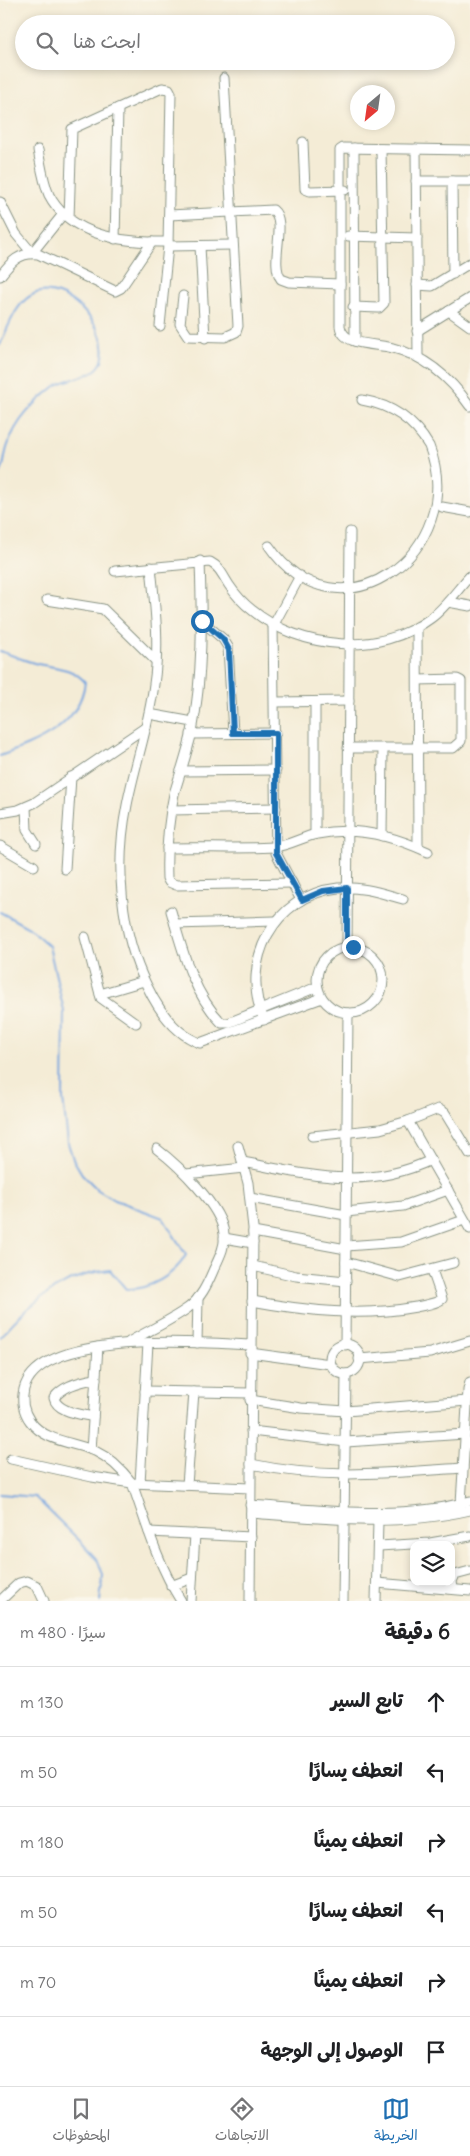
<!DOCTYPE html>
<html lang="ar">
<meta charset="utf-8">
<style>
:root{--surface:#fff;--page:#f2f2f2;--text:#202124;--muted:#757577;--line:#e0e0e0;--accent:#1f6fb2}
body{margin:0;font-family:Delius,"Playpen Sans Arabic",sans-serif;background:var(--page);color:var(--text);direction:rtl}
.controls{position:absolute;right:15px;bottom:15px;display:grid;overflow:hidden;border-radius:10px;box-shadow:0 2px 8px #0003}
.controls button{width:45px;height:45px;display:grid;place-items:center;padding:0;border:0;border-bottom:1px solid var(--line);background:var(--surface);color:var(--text);font:25px sans-serif}
.compass{position:absolute;left:350px;top:85px;width:45px;height:45px;border-radius:50%;background:var(--surface);box-shadow:0 2px 8px #0003;rotate:209deg}
.stop{position:absolute;width:15px;height:15px;margin:-11px;border:4px solid #1f6fb2;border-radius:50%;background:#fff}
.stop.end{background:#1f6fb2;border-color:#fff;box-shadow:0 1px 5px #0008}
.list{margin:0;padding:0;list-style:none}
h2{display:flex;justify-content:space-between;align-items:center;height:65px;margin:0;padding:0 20px;font-size:21px}
h2 small{font-size:16px;font-weight:400;color:var(--muted)}
.list li{display:grid;grid-template-columns:32px 1fr auto;gap:15px;align-items:center;box-sizing:border-box;height:70px;padding:0 20px;border-top:1px solid var(--line)}
.list b{display:block;font-size:19px;white-space:nowrap}
.list em{font-size:16px;font-style:normal;color:var(--muted)}
.icon{flex:none;width:28px;height:28px;fill:none;stroke:currentColor;stroke-width:2;stroke-linecap:round;stroke-linejoin:round}
.map{position:relative;flex:none;width:470px;height:1601px;overflow:hidden;direction:ltr}
.search{position:absolute;background:var(--surface);box-shadow:0 2px 8px #0003;left:15px;right:15px;top:15px;height:55px;display:flex;align-items:center;gap:12px;box-sizing:border-box;padding:0 18px;border-radius:28px;color:var(--muted);font-size:19px}
.sheet{height:485px;background:var(--surface)}
nav{display:flex;justify-content:space-around;align-items:center;box-sizing:border-box;height:70px;border-top:1px solid var(--line);background:var(--surface);font-size:14px;color:var(--muted)}
nav a{display:grid;justify-items:center;gap:2px}
nav .on{color:var(--accent)}
.map>svg:first-child{display:block}
.lines{fill:none;stroke-linecap:round;stroke-linejoin:round}
.stream{stroke:#76a5df;stroke-width:2}
.minor-casing{stroke:#8a9485;stroke-width:11}
.minor{stroke:#fff;stroke-width:9}
.route{stroke:#1f6fb2;stroke-width:6}
</style>
<div class="map">
<svg width="470" height="1601" viewBox="0 0 470 1601">
<rect width="100%" height="100%" fill="#fbf7ec"/>
<filter id="ink" filterUnits="userSpaceOnUse"><feTurbulence type="fractalNoise" baseFrequency=".02" numOctaves="2"/><feDisplacementMap in="SourceGraphic" scale="10" xChannelSelector="R" yChannelSelector="G"/><feConvolveMatrix kernelMatrix="1 2 1 2 8 2 1 2 1" color-interpolation-filters="sRGB"/></filter>
<filter id="wash" filterUnits="userSpaceOnUse"><feTurbulence type="fractalNoise" baseFrequency=".0096" numOctaves="4" result="noise"/><feDisplacementMap in="SourceGraphic" scale="20" xChannelSelector="R" yChannelSelector="G"/><feGaussianBlur stdDeviation="1.12" result="paint"/><feColorMatrix in="noise" values="0 0 0 0 0 0 0 0 0 0 0 0 0 0 0 0 0 1.4 0 .05"/><feComposite in="paint" operator="in"/></filter>
<g filter="url(#wash)">
<rect width="100%" height="100%" fill="#f4ecd6"/>
<g class="lines">
<g class="stream">
<path d="M0,345C8,328 15,304 32,295C63,278 113,330 102,361C95,380 68,376 54,387C34,403 16,420 8,445C4,455 5,466 0,474"/>
<path d="M0,651C12,655 25,661 38,664C56,668 72,667 85,682C79,727 38,742 0,756"/>
<path d="M0,912L29,928L49,946L64,1011L63,1099L68,1143L73,1159L82,1174L98,1190L115,1200L163,1218L186,1255C175,1275 149,1290 126,1289L110,1270C65,1274 28,1304 0,1337"/>
<path d="M0,1494L35,1497L82,1543L98,1561L103,1575L100,1601"/>
</g>
</g>
</g>
<g filter="url(#ink)">
<g class="lines">
<g class="minor-casing">
<g id="minor">
<path d="M303,142L305,189L310,191L345,190"/>
<path d="M354,148L355,341"/>
<path d="M416,149L418,357"/>
<path d="M38,150C41,165 43,181 49,195C71,237 127,243 168,242"/>
<path d="M470,150L343,148L340,150V326C343,347 377,343 393,348C425,356 451,379 470,406"/>
<path d="M416,181H470"/>
<path d="M452,181L453,274"/>
<path d="M0,202L16,234L32,253"/>
<path d="M169,215L273,210C288,222 269,262 281,279L289,282L340,284"/>
<path d="M69,218L72,129L162,88L169,89L171,93L168,246L160,326"/>
<path d="M348,236L417,238"/>
<path d="M115,239L118,108"/>
<path d="M168,246L233,245"/>
<path d="M200,246L205,338"/>
<path d="M32,253L64,213"/>
<path d="M0,276C11,262 19,252 38,254L115,291L121,288L152,242"/>
<path d="M417,285L432,286L470,263"/>
<path d="M183,296L180,324L188,336L225,337L236,332L238,326L224,78"/>
<path d="M353,307L379,308L384,303L381,149"/>
<path d="M449,311L470,326"/>
<path d="M417,331L470,298"/>
<path d="M442,507L470,512"/>
<path d="M269,546C338,647 470,550 429,446C414,420 391,405 362,400"/>
<path d="M200,561C202,620 203,674 192,732C187,753 180,774 174,794C168,822 166,850 167,878L169,882L176,885L292,883"/>
<path d="M151,567C155,606 160,644 154,684C149,725 135,764 127,805C115,864 120,932 147,986C158,1009 175,1034 200,1043L322,998"/>
<path d="M115,571L210,562C220,567 223,576 229,585C235,594 243,603 252,610C301,650 379,657 431,618C446,607 457,590 470,576"/>
<path d="M300,576L273,626L276,853L301,900"/>
<path d="M47,600L103,609L156,661"/>
<path d="M448,602L470,606"/>
<path d="M202,621L223,639L228,647L233,733"/>
<path d="M417,627L418,847"/>
<path d="M276,702L349,701"/>
<path d="M315,702V834"/>
<path d="M149,714L193,722"/>
<path d="M191,734L276,733"/>
<path d="M348,748H453L461,741V681L457,679L418,680"/>
<path d="M181,771L276,770"/>
<path d="M26,807L27,830L36,844"/>
<path d="M171,810L276,808"/>
<path d="M0,813L18,810L34,803L146,727"/>
<path d="M382,836L383,748"/>
<path d="M0,846L34,866"/>
<path d="M167,848C202,847 238,849 274,847C289,846 302,837 317,834C355,826 394,836 428,852"/>
<path d="M65,869L71,777"/>
<path d="M171,911C182,949 193,994 222,1023H228L317,987"/>
<path d="M175,924L275,921"/>
<path d="M85,937L101,998L136,1023"/>
<circle cx="350" cy="980" r="33"/>
<path d="M347,947L350,532"/>
<path d="M100,994L144,981"/>
<path d="M264,1020C239,962 274,895 338,888C361,886 381,893 403,899"/>
<path d="M408,1121L470,1229"/>
<path d="M312,1136L380,1129L408,1121L438,1109L445,1113L470,1154"/>
<path d="M238,1146L248,1183L253,1228L250,1601"/>
<path d="M243,1162C310,1175 366,1191 431,1160"/>
<path d="M186,1174L244,1168"/>
<path d="M250,1198L346,1215"/>
<path d="M346,1212L403,1206L448,1190"/>
<path d="M253,1232L346,1249"/>
<path d="M224,1238L253,1243"/>
<path d="M346,1246L401,1242L464,1220"/>
<path d="M346,1262L400,1277L453,1263"/>
<path d="M253,1266L296,1276L346,1281"/>
<path d="M252,1301C306,1311 362,1317 416,1307C424,1305 436,1304 442,1299L432,1270"/>
<path d="M129,1342C148,1331 170,1321 188,1308C201,1298 207,1285 213,1271C218,1260 226,1246 224,1234C222,1207 178,1165 157,1149"/>
<path d="M197,1343L198,1298"/>
<circle cx="345" cy="1359" r="15"/>
<path d="M345,1345L348,1013"/>
<path d="M250,1353L330,1364"/>
<path d="M359,1359L430,1353L470,1341"/>
<path d="M145,1391L250,1393"/>
<path d="M250,1400L301,1408L346,1411L467,1401"/>
<path d="M93,1417C81,1414 57,1412 54,1398C63,1386 81,1381 96,1379"/>
<path d="M251,1431L346,1442L465,1434"/>
<path d="M91,1450L98,1347"/>
<path d="M11,1459L92,1477L132,1483C146,1523 158,1565 181,1601"/>
<path d="M251,1464C324,1480 389,1473 463,1468"/>
<path d="M140,1483L148,1343"/>
<path d="M187,1485L194,1392"/>
<path d="M250,1488L132,1483C122,1470 110,1458 95,1451C74,1442 45,1442 30,1421C23,1411 21,1401 24,1389C40,1329 201,1343 251,1345"/>
<path d="M461,1503L468,1390L470,1382"/>
<path d="M250,1505C323,1510 399,1521 470,1501"/>
<path d="M251,1513C324,1519 397,1527 470,1510"/>
<path d="M149,1532L251,1537"/>
<path d="M379,1546L430,1543L470,1536"/>
<path d="M377,1583L470,1591"/>
<path d="M171,1586L192,1578"/>
<path d="M453,1589L452,1581L455,1575L470,1571"/>
<path d="M0,1601L19,1583L27,1581L37,1586L44,1601"/>
<path d="M191,1601L195,1534"/>
<path d="M343,1601L346,1374"/>
<path d="M376,1601L378,1521"/>
</g>
</g>
<use href="#minor" class="minor"/>
</g>
</g>
<g class="lines" filter="url(#ink)">
<path class="route" d="M202,621L223,639L229,650L233,733H276V853L302,900L323,891L347,888V947H353"/>
</g>
</svg>
<div class="controls">
<button><svg class="icon" aria-label="layers" viewBox="0 0 24 24"><path d="M12 4l9 5-9 5-9-5zM3 14l9 5 9-5"/></svg></button>
</div>
<svg class="compass" viewBox="-18 -18 36 36"><path d="M0-13l5 13h-10z" fill="#e53935"/><path d="M0 13l5-13h-10z" fill="#757577"/></svg>
<div class="stop" style="left:202px;top:621px"></div>
<div class="stop end" style="left:353px;top:947px"></div>
<div class="search"><svg class="icon" aria-label="search" viewBox="0 0 24 24"><circle cx="10" cy="10" r="6"/><path d="M15 15l6 6"/></svg>ابحث هنا</div>
</div>
<section class="sheet">
<h2>6 دقيقة<small>سيرًا · 480 m</small></h2>
<ul class="list">
<li><svg class="icon" aria-label="ahead" viewBox="0 0 24 24"><path d="M12 20V5M6 11l6-6 6 6"/></svg><div><b>تابع السير</b></div><em>130 m</em></li>
<li><svg class="icon" aria-label="left" viewBox="0 0 24 24"><path d="M17 20v-9H6M10 6l-5 5 5 5"/></svg><div><b>انعطف يسارًا</b></div><em>50 m</em></li>
<li><svg class="icon" aria-label="right" viewBox="0 0 24 24"><path d="M7 20v-9h11M14 6l5 5-5 5"/></svg><div><b>انعطف يمينًا</b></div><em>180 m</em></li>
<li><svg class="icon" aria-label="left" viewBox="0 0 24 24"><path d="M17 20v-9H6M10 6l-5 5 5 5"/></svg><div><b>انعطف يسارًا</b></div><em>50 m</em></li>
<li><svg class="icon" aria-label="right" viewBox="0 0 24 24"><path d="M7 20v-9h11M14 6l5 5-5 5"/></svg><div><b>انعطف يمينًا</b></div><em>70 m</em></li>
<li><svg class="icon" aria-label="arrive" viewBox="0 0 24 24"><path d="M6 21V4h12l-3 4 3 4H6"/></svg><div><b>الوصول إلى الوجهة</b></div></li>
</ul>
</section>
<nav>
<a class="on"><svg class="icon" aria-label="map" viewBox="0 0 24 24"><path d="M3 6l6-2 6 2 6-2v14l-6 2-6-2-6 2zM9 4v14M15 6v14"/></svg>الخريطة</a>
<a><svg class="icon" aria-label="directions" viewBox="0 0 24 24"><path d="M12 3l9 9-9 9-9-9zM9 14v-3h6M13 9l2 2-2 2"/></svg>الاتجاهات</a>
<a><svg class="icon" aria-label="saved" viewBox="0 0 24 24"><path d="M7 4h10v16l-5-4-5 4z"/></svg>المحفوظات</a>
</nav>
